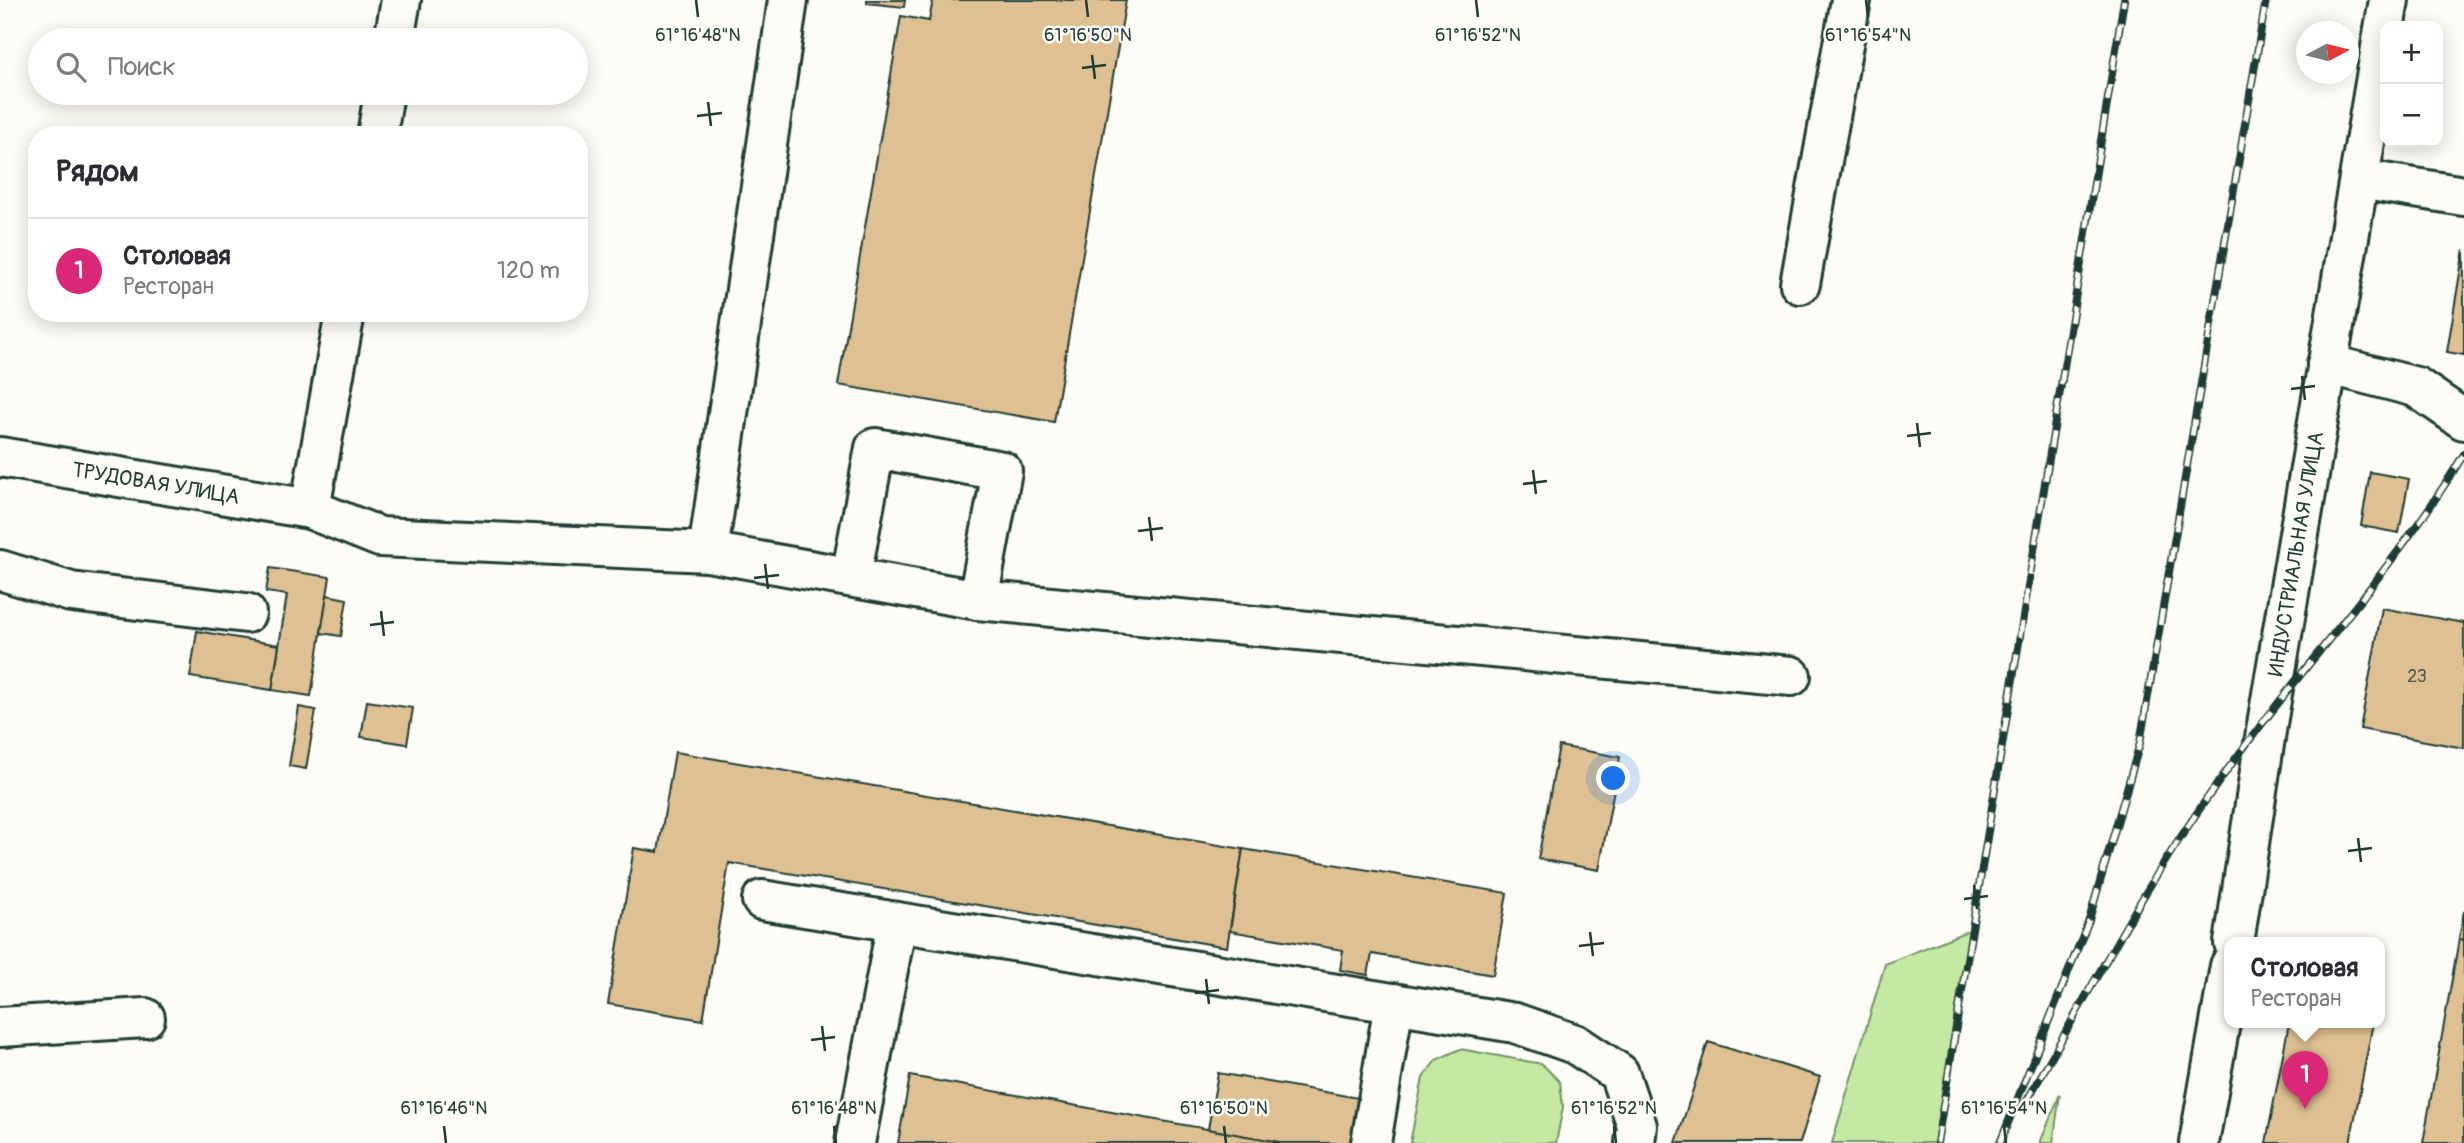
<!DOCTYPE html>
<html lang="ru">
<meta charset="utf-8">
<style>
:root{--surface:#fff;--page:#f2f2f3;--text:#2b2b33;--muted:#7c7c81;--line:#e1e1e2;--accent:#db2777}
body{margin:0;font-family:Pangolin,sans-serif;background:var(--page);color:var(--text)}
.controls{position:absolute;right:21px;top:21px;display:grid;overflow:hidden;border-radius:14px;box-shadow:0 4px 18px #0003}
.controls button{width:63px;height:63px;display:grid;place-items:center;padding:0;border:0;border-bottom:2px solid var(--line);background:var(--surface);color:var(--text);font:35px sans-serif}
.compass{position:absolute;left:2296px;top:21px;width:63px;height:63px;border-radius:50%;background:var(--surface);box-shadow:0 4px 18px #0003;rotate:83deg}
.you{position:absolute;left:1614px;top:779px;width:24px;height:24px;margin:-18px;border:5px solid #fff;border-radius:50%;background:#1a73e8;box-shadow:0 0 0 10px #1a73e833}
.badge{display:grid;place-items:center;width:46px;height:46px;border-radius:50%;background:var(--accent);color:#fff;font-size:23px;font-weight:700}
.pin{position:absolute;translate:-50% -58px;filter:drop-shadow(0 2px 4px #0008)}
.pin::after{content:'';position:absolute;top:37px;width:24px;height:21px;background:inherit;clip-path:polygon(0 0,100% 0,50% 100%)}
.popup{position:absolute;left:2224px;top:937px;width:161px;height:91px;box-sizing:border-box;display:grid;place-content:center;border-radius:14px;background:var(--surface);filter:drop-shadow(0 2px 5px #0005);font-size:23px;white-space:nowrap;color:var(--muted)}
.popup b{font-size:26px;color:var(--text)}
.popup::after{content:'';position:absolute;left:50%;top:100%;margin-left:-14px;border:14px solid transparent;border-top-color:var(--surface)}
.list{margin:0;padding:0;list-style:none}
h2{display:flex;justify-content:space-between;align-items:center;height:91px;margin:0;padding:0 28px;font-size:30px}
h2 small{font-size:23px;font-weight:400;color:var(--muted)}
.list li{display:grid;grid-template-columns:46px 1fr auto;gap:21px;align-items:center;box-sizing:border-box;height:105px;padding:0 28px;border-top:2px solid var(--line)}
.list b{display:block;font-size:26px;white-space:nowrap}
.list p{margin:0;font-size:23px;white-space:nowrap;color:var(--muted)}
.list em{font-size:23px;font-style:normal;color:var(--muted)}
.icon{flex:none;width:38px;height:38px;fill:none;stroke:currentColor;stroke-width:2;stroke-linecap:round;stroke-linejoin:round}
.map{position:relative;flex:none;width:2464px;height:1143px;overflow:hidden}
.search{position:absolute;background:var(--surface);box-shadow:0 4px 18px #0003;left:28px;top:28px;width:560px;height:77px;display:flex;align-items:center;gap:18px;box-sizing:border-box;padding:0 24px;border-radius:38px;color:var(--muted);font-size:26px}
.panel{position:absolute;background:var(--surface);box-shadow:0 4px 18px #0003;left:28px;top:126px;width:560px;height:196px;border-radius:28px}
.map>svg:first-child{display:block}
.green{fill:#c5e8a2;stroke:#72926b;stroke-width:2}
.building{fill:#dec092;stroke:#1f3d34;stroke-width:2}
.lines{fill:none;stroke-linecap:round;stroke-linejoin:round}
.minor-casing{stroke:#1f3d34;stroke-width:44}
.major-casing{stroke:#1f3d34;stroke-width:44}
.minor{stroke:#fdfcf7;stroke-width:38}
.major{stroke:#fdfcf7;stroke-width:38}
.rail-casing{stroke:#1f3d34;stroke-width:8}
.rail{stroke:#fdfcf7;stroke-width:5;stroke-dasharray:16;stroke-linecap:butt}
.ticks{fill:none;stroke:#1f3d34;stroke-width:2.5}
.labels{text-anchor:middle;stroke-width:5;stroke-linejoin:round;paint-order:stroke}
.number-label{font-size:18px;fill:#4f5e4c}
.street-label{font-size:21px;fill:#1f3d34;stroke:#fdfcf7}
.ticks-label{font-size:18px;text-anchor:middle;fill:#1f3d34;stroke:#fdfcf7;stroke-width:5;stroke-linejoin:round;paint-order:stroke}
</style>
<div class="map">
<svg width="2464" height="1143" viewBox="0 0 2464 1143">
<rect width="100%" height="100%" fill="#fdfcf7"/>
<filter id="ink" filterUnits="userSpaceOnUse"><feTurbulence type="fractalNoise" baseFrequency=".0143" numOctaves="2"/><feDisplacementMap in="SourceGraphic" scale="14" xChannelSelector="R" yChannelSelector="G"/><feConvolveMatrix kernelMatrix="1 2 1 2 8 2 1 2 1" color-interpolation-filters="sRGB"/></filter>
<g filter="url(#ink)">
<g class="green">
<path d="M1972,929L1936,1143H1832L1885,964Z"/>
<path d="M1460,1049L1542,1064L1560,1082L1563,1107L1556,1143H1410L1423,1078L1436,1060Z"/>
<path d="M2060,1094L2053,1143H2040Z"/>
</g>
<g class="building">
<path d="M867,0H905L904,7L867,3Z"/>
<path d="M933,0H1126L1054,422L838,385L901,16L929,21Z"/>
<path d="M2464,249V355L2447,352Z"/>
<path d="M2370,472L2409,479L2399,533L2361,526Z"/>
<path d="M270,568L330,577L311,696L272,690L287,595L266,592Z"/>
<path d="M327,595L347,599L341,636L321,633Z"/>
<path d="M2382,608L2464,623V748L2360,729Z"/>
<path d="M197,631L279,645L272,690L190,677Z"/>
<path d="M367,701L413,708L407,744L361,737Z"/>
<path d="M299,707L316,710L306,769L289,766Z"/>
<path d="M1559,746L1620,757L1599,870L1538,859Z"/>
<path d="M675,752L1243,849L1227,947L729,863L703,1020L608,1004L634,848L658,852Z"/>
<path d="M1243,849L1507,893L1493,975L1372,954L1368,975L1340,970L1343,950L1230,931Z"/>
<path d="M2464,911V940L2459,939Z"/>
<path d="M2459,939L2464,940V1143H2423Z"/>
<path d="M2289,1023H2373L2350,1143H2266Z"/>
<path d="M1708,1042L1820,1077L1800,1143H1676Z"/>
<path d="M1218,1073L1358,1098L1350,1143H1280L1208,1129Z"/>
<path d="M910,1076L1280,1142V1143H898Z"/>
</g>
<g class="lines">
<g class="minor-casing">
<g id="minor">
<path d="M394,40L401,0"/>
<path d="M377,135L384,93"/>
<path d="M2359,179L2464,196"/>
<path d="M1800,284L1851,0"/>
<path d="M2327,364L2416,387L2464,420"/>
<path id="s1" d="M0,457L310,509L380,537L708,552L978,600L1791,676"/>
<path d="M310,509L345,313"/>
<path d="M708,552L788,0"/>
<path d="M0,570L71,592L246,613"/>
<path d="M851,577L875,448L1002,471L978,600"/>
<path d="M762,900L1515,1023L1575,1044L1619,1073L1637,1126L1635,1143"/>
<path d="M0,1027L145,1018"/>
<path d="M855,1143L897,922"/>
<path d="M1371,1143L1394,1003"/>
</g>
</g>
<g class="major-casing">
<g id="major">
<path id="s2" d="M2234,943L2268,718L2389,0"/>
<path d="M2199,1143L2230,966"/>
</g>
</g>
<use href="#minor" class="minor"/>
<use href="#major" class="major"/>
<g class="rail-casing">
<g id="rail">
<path d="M2025,1104C2086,998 2142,889 2213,790C2293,675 2392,574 2464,454"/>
<path d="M1937,1143L2124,0"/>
<path d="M2000,1143L2089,920L2140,743L2266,0"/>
</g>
</g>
<use href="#rail" class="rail"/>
</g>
</g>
<path class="ticks" d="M696,0L698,17M1086,0L1088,17M1476,0L1478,17M1866,0L1868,17M1092,55L1095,79M1082,68L1106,65M708,102L711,126M697,116L722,113M2302,376L2305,400M2291,389L2315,386M1917,423L1920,447M1907,436L1931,433M1533,470L1536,494M1523,484L1547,481M1149,517L1152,541M1138,531L1163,528M765,564L768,589M754,578L779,575M381,611L384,636M370,625L394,622M2358,838L2361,862M2348,851L2372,848M1974,885L1977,909M1964,899L1988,896M1590,932L1593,956M1579,946L1604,943M1206,979L1209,1004M1195,993L1219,990M822,1026L825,1051M811,1040L835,1037M444,1126L446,1143M834,1126L836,1143M1224,1126L1226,1143M1614,1126L1616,1143M2004,1126L2006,1143"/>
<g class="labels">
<g class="number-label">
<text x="2417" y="682">23</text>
</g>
<g class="street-label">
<text dy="7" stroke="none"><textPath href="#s1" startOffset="158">ТРУДОВАЯ УЛИЦА</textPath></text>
<text dy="7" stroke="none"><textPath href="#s2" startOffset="394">ИНДУСТРИАЛЬНАЯ УЛИЦА</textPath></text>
</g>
</g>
<g class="ticks-label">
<text x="698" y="41">61°16'48"N</text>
<text x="1088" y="41">61°16'50"N</text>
<text x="1478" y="41">61°16'52"N</text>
<text x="1868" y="41">61°16'54"N</text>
<text x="444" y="1114">61°16'46"N</text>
<text x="834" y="1114">61°16'48"N</text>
<text x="1224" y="1114">61°16'50"N</text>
<text x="1614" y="1114">61°16'52"N</text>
<text x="2004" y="1114">61°16'54"N</text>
</g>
</svg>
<div class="controls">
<button>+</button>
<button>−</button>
</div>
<svg class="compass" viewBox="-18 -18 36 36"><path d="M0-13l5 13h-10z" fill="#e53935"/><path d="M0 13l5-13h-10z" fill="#7c7c81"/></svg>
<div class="you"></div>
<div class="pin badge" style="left:2305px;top:1109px">1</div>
<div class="popup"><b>Столовая</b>Ресторан</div>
<div class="search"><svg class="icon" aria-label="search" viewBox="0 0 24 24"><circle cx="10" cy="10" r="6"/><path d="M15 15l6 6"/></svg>Поиск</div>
<section class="panel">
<h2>Рядом<small></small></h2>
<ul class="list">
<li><span class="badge">1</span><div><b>Столовая</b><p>Ресторан</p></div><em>120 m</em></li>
</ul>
</section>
</div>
